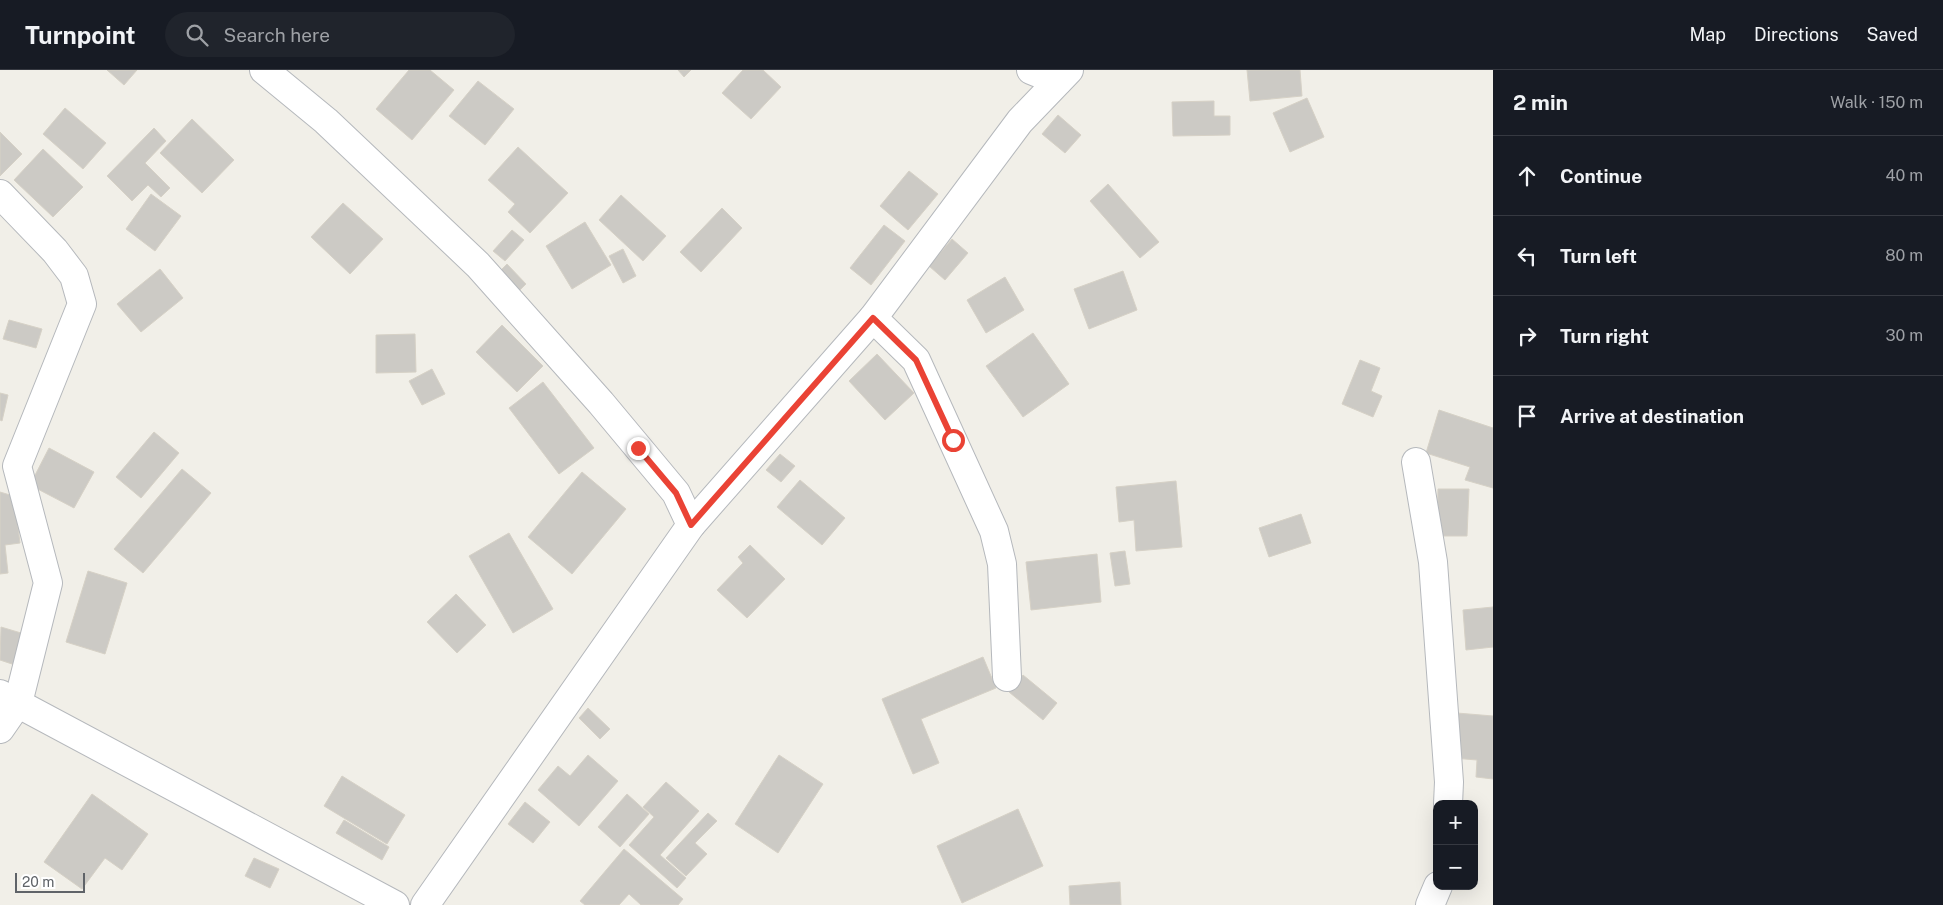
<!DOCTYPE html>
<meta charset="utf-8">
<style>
:root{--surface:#171b24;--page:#20242c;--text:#f1f3f6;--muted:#9ea1a6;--line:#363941}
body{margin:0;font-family:"Public Sans",sans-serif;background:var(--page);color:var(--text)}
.controls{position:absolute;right:15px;bottom:15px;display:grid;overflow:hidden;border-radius:10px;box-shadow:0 5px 20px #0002}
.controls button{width:45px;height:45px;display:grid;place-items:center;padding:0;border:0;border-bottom:1px solid var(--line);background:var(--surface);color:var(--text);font:25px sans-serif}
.scale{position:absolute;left:15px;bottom:12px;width:70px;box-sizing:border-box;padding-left:5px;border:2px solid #5f6368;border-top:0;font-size:14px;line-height:18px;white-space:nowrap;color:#5f6368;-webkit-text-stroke:4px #fff;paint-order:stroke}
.stop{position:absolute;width:15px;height:15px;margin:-11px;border:4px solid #ea4335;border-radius:50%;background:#fff}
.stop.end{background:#ea4335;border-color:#fff;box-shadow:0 1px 5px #0008}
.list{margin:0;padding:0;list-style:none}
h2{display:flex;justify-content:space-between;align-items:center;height:65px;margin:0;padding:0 20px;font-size:21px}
h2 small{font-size:16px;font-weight:400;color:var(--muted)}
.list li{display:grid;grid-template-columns:32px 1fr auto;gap:15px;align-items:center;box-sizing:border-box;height:80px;padding:0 20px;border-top:1px solid var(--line)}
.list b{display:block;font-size:19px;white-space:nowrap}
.list em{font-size:16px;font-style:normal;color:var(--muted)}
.icon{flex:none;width:28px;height:28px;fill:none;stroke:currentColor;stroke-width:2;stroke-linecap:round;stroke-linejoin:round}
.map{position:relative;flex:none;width:1493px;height:835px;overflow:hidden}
header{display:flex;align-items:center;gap:30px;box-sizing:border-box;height:70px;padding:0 25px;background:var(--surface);border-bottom:1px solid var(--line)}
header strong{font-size:24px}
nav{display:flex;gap:28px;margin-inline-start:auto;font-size:18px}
.search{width:350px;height:45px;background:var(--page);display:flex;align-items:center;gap:12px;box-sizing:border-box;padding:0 18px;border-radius:28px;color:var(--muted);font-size:19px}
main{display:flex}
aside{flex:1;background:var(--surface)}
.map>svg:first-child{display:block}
.building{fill:#cccac5;stroke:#d6d1c6}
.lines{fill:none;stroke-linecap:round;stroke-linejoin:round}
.minor-casing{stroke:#b5b8bc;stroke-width:30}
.minor{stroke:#fff;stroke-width:28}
.route{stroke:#ea4335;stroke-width:6}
</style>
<header>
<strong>Turnpoint</strong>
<div class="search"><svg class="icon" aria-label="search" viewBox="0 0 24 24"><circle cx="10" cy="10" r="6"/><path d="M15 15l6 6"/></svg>Search here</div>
<nav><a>Map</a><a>Directions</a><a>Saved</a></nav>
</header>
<main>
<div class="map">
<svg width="1493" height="835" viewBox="0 0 1493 835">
<rect width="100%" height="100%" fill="#f1efe8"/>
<g class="building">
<path d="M107,0H137L124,15Z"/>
<path d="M409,0H430L454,20L412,70L376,39Z"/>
<path d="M678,0H691L684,7Z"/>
<path d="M743,0H763L781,17L751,49L722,23Z"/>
<path d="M1247,0H1300L1302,26L1250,31Z"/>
<path d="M478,11L514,39L485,75L449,46Z"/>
<path d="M1307,28L1324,67L1290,82L1273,43Z"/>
<path d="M1214,31V46H1230V65L1173,66L1172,32Z"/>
<path d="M65,38L106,73L83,99L43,64Z"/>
<path d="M1058,45L1081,65L1065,83L1042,64Z"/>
<path d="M192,49L234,90L202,123L160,83Z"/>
<path d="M154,58L166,71L145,93L170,118L161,127L148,115L132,131L107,106Z"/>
<path d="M0,62L22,84L0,106Z"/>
<path d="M518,77L568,123L530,163L508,142L515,134L488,110Z"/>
<path d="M43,79L83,117L53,147L14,110Z"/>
<path d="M909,101L938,124L908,160L880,136Z"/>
<path d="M1108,114L1159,172L1140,188L1090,131Z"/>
<path d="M151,124L181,146L155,181L126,159Z"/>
<path d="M621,125L666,166L643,191L599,150Z"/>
<path d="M343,133L383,169L350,204L311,167Z"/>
<path d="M722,138L742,158L701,202L680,182Z"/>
<path d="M585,152L611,195L572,219L546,176Z"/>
<path d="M884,155L905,171L871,215L850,198Z"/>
<path d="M512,160L524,170L505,191L493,181Z"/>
<path d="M952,169L968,183L945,210L929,196Z"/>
<path d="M623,179L636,206L623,213L609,186Z"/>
<path d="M507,194L526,214L517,223L498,203Z"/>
<path d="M160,199L183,228L141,262L117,234Z"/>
<path d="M1123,201L1137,240L1089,259L1074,219Z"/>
<path d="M1005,207L1024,240L986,263L967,230Z"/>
<path d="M9,250L42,259L36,278L3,269Z"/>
<path d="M502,255L543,296L517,322L476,282Z"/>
<path d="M1033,263L1069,314L1023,347L986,296Z"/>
<path d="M415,264L416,302L376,303V265Z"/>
<path d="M877,284L914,323L885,350L849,311Z"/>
<path d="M1360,290L1380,298L1371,321L1382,326L1373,347L1342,334Z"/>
<path d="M432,299L445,324L422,335L409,311Z"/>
<path d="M543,312L594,378L559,404L509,338Z"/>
<path d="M0,323L8,325L2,351L0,350Z"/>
<path d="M1439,340L1493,358V418L1465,410L1470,397L1426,383Z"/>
<path d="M154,362L179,383L141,428L116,407Z"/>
<path d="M49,378L94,402L74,438L30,415Z"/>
<path d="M780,384L795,396L781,412L766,400Z"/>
<path d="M182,399L211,423L143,503L114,479Z"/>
<path d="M582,402L626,439L572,504L528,467Z"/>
<path d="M800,410L845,448L822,475L777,437Z"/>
<path d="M1176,411L1182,477L1136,481L1134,450L1119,452L1116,417Z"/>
<path d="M1438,419H1469L1467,466H1437Z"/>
<path d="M0,422L20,428L16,442L20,473L5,475L8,503L0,504Z"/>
<path d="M1301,444L1311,473L1269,487L1259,458Z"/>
<path d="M509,463L553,539L513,563L469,486Z"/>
<path d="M750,475L785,509L747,548L717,520L743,493L738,487Z"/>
<path d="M1125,481L1130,514L1115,516L1110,483Z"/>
<path d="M1097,484L1101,532L1031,540L1026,492Z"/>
<path d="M88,501L127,513L105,584L66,572Z"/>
<path d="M456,524L486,555L457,583L427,552Z"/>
<path d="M1493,537V577L1466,580L1463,540Z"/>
<path d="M1,557L31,566L21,597L0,590Z"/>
<path d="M983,587L996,618L921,649L939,693L913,704L882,629Z"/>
<path d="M1023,605L1057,633L1043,650L1009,622Z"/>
<path d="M588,638L610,659L600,669L579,648Z"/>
<path d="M1457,643L1493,646V709L1476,707L1477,690L1453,688Z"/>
<path d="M588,685L618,711L579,756L538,720L558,696L570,706Z"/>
<path d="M779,685L823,714L778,783L735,754Z"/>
<path d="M342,706L405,745L387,774L324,736Z"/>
<path d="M666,712L699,741L660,785L686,808L677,818L629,775L654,747L643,737Z"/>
<path d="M92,724L148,764L122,800L105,788L82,819L44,792Z"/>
<path d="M627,724L649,744L620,777L598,757Z"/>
<path d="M525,732L550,752L533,773L508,754Z"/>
<path d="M1018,739L1043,796L962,833L937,776Z"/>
<path d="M708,743L717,751L695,773L707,784L686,806L666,788Z"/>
<path d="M344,750L389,777L382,790L336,763Z"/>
<path d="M624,779L683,829L678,835H641L629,824L619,835H585L580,831Z"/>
<path d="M254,788L279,799L270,818L245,806Z"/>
<path d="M1120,812L1121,835H1070L1069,816Z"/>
</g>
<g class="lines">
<g class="minor-casing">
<g id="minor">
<path d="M264,0L326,51L478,195L601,333L676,423L691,455"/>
<path d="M1031,0L1058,11"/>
<path d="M0,124L55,181L74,206L82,234L17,396L48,513L18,633L0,659"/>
<path d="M873,248L916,290L994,461L1002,494L1007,607"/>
<path d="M1416,392L1433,492L1449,712L1448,734"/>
<path d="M0,624L395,835"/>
<path d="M425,835L691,455L873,248L1020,51L1069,0"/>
<path d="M1430,835L1438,816"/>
</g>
</g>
<use href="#minor" class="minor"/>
</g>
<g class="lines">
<path class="route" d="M638,378L676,423L691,455L873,248L916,290L953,370"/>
</g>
</svg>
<div class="controls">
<button>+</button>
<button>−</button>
</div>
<div class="scale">20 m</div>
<div class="stop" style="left:953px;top:370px"></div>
<div class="stop end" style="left:638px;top:378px"></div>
</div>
<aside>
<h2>2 min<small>Walk · 150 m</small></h2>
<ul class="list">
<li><svg class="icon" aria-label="ahead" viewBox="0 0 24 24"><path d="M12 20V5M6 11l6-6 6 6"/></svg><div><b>Continue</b></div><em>40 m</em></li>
<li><svg class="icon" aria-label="left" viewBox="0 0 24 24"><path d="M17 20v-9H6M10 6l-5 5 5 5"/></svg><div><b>Turn left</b></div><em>80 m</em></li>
<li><svg class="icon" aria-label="right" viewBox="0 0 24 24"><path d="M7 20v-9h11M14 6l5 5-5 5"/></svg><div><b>Turn right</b></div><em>30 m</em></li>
<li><svg class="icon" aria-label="arrive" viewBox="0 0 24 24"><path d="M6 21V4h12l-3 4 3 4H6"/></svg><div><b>Arrive at destination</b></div></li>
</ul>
</aside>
</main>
